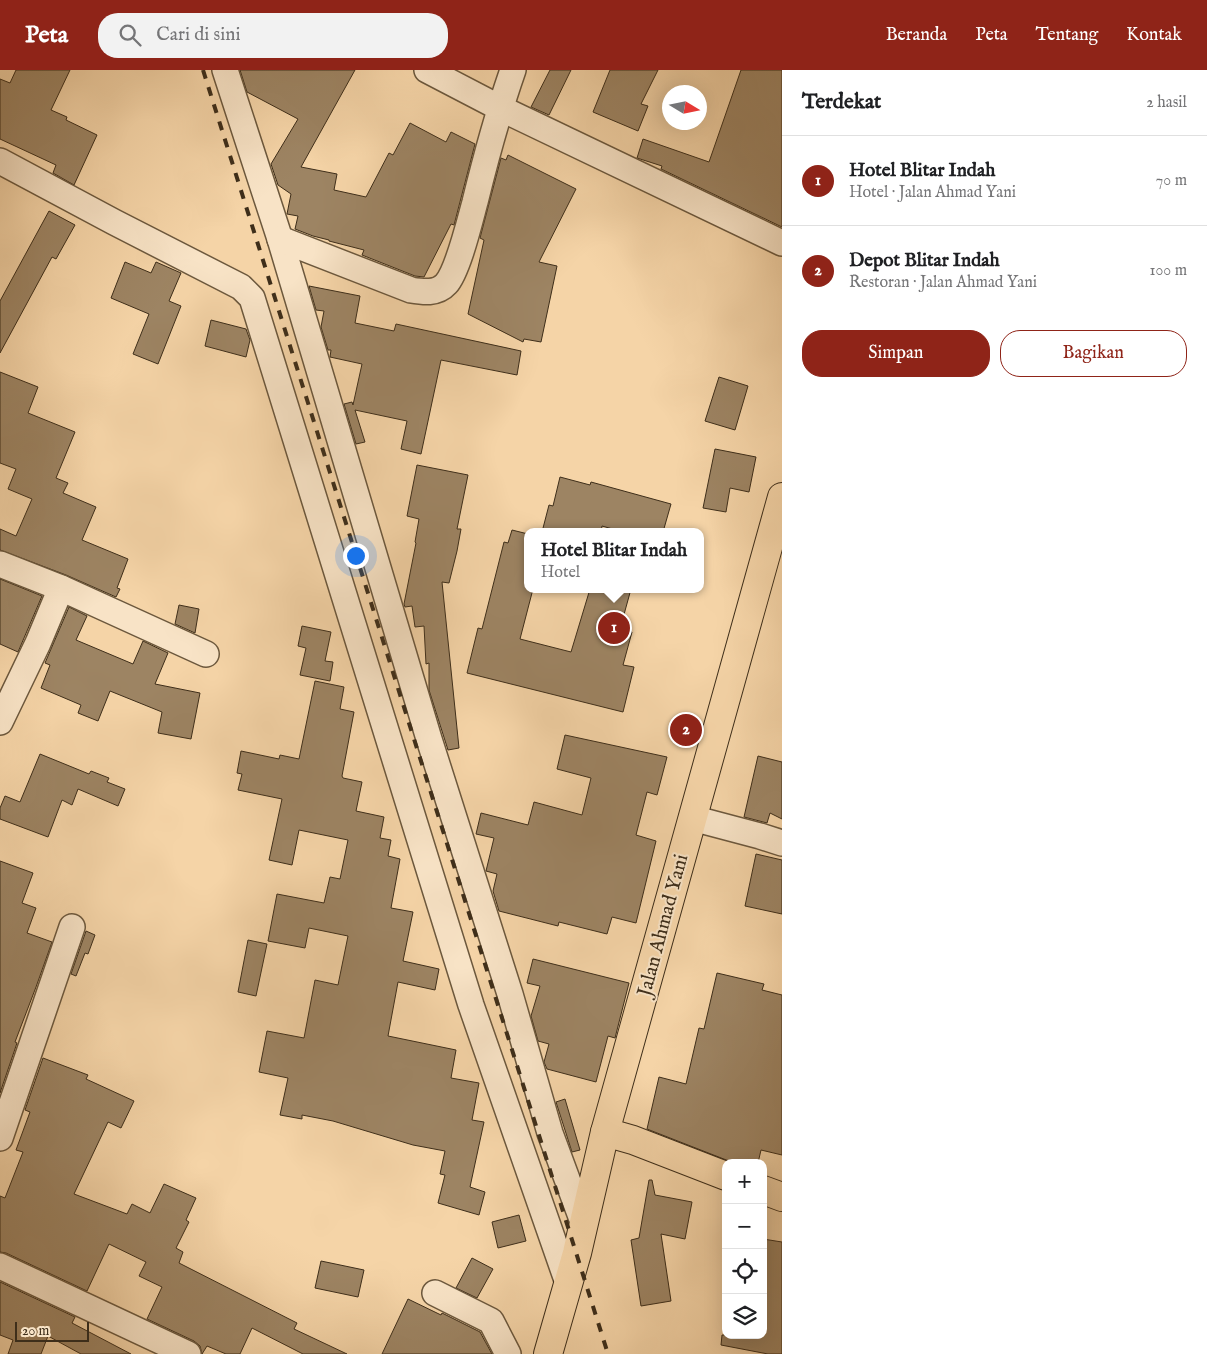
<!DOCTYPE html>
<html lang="id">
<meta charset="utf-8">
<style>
:root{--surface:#fff;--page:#f2f2f2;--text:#202124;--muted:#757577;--line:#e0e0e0;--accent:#8f2418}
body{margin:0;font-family:"IM FELL English",serif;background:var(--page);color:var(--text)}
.controls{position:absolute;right:15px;bottom:15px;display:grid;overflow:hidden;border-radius:10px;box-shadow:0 5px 20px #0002}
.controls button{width:45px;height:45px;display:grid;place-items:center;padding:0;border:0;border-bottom:1px solid var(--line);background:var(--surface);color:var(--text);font:25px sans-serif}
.compass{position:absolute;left:662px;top:15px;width:45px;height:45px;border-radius:50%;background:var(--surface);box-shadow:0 5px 20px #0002;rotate:100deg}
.scale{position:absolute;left:15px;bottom:12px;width:74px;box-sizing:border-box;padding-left:5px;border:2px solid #3e2e1a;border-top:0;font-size:14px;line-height:18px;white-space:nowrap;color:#3e2e1a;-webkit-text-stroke:4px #f8e3c6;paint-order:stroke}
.you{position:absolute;left:355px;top:485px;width:18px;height:18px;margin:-12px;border:4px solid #fff;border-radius:50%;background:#1a73e8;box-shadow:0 0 0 8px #1a73e833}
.badge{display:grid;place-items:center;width:32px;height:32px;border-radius:50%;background:var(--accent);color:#fff;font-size:16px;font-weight:700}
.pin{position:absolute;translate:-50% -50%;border:2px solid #fff;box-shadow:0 1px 5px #0006}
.popup{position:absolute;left:524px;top:458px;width:180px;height:65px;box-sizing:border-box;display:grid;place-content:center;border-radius:10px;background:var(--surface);filter:drop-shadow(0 1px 4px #0005);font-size:16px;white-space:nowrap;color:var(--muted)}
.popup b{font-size:19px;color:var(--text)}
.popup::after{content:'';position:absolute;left:50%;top:100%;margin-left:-10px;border:10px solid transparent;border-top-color:var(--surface)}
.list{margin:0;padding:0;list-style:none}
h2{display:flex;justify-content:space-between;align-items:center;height:65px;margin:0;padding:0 20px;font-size:21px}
h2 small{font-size:16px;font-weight:400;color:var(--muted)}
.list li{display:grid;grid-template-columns:32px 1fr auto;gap:15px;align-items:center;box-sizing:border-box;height:90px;padding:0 20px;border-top:1px solid var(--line)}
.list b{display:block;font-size:19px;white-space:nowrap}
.list p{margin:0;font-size:16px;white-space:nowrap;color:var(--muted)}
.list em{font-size:16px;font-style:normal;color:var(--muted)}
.actions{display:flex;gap:10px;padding:15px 20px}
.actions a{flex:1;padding:11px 0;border:1px solid var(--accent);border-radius:20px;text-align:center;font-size:18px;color:var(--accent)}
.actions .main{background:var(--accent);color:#fff}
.icon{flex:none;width:28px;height:28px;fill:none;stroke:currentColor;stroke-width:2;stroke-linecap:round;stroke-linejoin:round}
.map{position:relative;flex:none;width:782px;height:1284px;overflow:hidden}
header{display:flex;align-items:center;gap:30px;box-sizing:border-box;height:70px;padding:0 25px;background:var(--accent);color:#fff}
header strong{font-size:24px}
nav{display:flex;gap:28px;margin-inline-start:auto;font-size:18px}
.search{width:350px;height:45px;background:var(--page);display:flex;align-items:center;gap:12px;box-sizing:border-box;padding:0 18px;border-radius:20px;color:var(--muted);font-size:19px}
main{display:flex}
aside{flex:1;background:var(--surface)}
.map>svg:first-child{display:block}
.building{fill:#9d8463;stroke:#3e2e1a}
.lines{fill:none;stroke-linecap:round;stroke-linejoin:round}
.minor-casing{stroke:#6c583d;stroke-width:28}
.major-casing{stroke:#3e2e1a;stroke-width:30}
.minor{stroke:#f8e3c6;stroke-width:25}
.major{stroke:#f5d4a7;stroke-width:28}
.rail{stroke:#3e2e1a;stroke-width:4;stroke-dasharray:9 9;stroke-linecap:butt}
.labels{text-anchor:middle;stroke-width:4;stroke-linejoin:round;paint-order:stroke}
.street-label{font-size:20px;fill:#3e2e1a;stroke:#f8e3c6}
</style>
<header>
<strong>Peta</strong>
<div class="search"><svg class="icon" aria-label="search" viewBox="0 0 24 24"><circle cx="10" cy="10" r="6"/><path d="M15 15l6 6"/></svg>Cari di sini</div>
<nav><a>Beranda</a><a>Peta</a><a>Tentang</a><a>Kontak</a></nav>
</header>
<main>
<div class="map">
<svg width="782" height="1284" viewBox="0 0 782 1284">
<rect width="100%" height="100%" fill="#f5d4a7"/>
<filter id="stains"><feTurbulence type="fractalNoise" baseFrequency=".004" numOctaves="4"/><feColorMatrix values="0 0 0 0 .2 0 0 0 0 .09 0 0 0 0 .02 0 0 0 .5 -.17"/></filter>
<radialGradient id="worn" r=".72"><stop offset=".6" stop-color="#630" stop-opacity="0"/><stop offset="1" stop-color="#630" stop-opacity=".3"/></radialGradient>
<g class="building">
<path d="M16,0H70L51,40L67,47L66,50L97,65L74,115L53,103L56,95L0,69V9L10,13Z"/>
<path d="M240,0H355L301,97L337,104L334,120L366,127L389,83L393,85L410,53L446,72L451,62L475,74L454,155L451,154L424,207L415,206L362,185L364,180L329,171V170L313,166L295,159L298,146L287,144L291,124L278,115L271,94L298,49L247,22Z"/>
<path d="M550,0H571L549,45L531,37Z"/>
<path d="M610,0H658L641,34L648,36L638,61L593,42Z"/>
<path d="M741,0H782V157L661,99L662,96L637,88L643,69L709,92Z"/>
<path d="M508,85L576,119L539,192L557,196L541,272L524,269L523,272L468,244L484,170L480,168L501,88L506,90Z"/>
<path d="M49,141L75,155L56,189L52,187L0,283V231Z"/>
<path d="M125,192L151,203L156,192L181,203L169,231L181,236L158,294L133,284L149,244L111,228Z"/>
<path d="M309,216L360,226L355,253L394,261L396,254L521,281L517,305L441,290L421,384L401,379L407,351L355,340L365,372L356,374L344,334L352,332L353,335L362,294L330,287L331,280H328L321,257L324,241L316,240Z"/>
<path d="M211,250L246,259L250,270L246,287L205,276Z"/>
<path d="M0,302L38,317L28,343L75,362L56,408L68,413L63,423L96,437L82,470L128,489L117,518L120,519L116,527L66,505L0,480V459L16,466L32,429L8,419L16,399L0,393Z"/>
<path d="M719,307L748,316L735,360L705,351Z"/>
<path d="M715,379L756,387L749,422L730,418L726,442L703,438Z"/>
<path d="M417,395L468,405L457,459H461L457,481L449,513L442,512L459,678L448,680L429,620V593L426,594L424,556L415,557L412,536L405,537L404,534L416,473L415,472L419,449L407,446Z"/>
<path d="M560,407L590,415L591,412L671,434L663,462H623L602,456L601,462H542L549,435L553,436Z"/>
<path d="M512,460L528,464V519H533L520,569L571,582L590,519H631L620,559L632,562L623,595L634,597L623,642L467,603L478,558L482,559L504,472L508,473Z"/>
<path d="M0,509L42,526L18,582L0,574Z"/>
<path d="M179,535L199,539L195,563L175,554Z"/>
<path d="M69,537L87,546L76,570L133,594L143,571L168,583L155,614L200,623L191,669L158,663L162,642L110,621L98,651L78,643L81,635L41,618L50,595L45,593Z"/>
<path d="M302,556L331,562L325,591L333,592L330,611L300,605L306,578L298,576Z"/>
<path d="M315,611L344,617L340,639L354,642L342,706L343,708L362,712L356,741L384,747L380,768L391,770L388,786L400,789L391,838L413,842L403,891L439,899L435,920L398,912L388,966L456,980L451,1008L479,1013L472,1050L484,1052L470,1117L485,1122L479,1145L438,1133L445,1105L440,1104L445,1081L413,1075L333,1051L302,1045V1049L280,1045L288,1008L259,1002L267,961L304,968L315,910L338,915L348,866L309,858L305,878L268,871L277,824L324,833L330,807L340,809L348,770L299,760L292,795L269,790L282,729L238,720L242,704L237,703L241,681L279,689L280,685L299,689Z"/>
<path d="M565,665L667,687L657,725L647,722L636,765L656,771L636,853L612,847L607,864L559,852L558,856L499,841L493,821L497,804L486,801L494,768L476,764L481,743L528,755L534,732L582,745L591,708L557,699Z"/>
<path d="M40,684L89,704L91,701L109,708L107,712L125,719L118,736L78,719L72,735L62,730L48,767L0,749V738L5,726L20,732Z"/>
<path d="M758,686L782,692V749L770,743L767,753L744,747Z"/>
<path d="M756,784L782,790V844L745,836Z"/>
<path d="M0,791L33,803L22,833L36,838L27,863L52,872L36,917L15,972L17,973L0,1023Z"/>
<path d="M86,861L95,865L88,884L85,883L76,906L71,904Z"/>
<path d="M248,870L267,874L256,926L238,922Z"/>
<path d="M533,889L629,913L615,968L608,966L596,1012L547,999L544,992L549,974L538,971L531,946L540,916L527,913Z"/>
<path d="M717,903L764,914L762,920L782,925V1085L761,1080L758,1093H734L647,1059L659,1007L686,1014L699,958L704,959Z"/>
<path d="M43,988L88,1005L86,1009L134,1031L121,1058L108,1052L74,1124L127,1144L132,1134L150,1143L164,1114L196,1128L186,1150L189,1152L176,1178L183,1182L179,1193L297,1253L294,1259L347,1284H303L252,1258L240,1284H226L207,1276L202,1284L200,1276L194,1271L147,1249L162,1217L139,1206L146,1192L109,1174L87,1221L6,1183L0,1182V1126L5,1128L23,1082L16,1080L30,1042L25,1040Z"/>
<path d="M565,1029L580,1080L572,1082L556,1032Z"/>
<path d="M649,1110H652L655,1125L692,1132L685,1169L661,1164L671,1231L641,1236L631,1170L639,1168Z"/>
<path d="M519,1145L526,1171L498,1178L492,1152Z"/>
<path d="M763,1169L782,1172V1284H768L721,1275L722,1265H763Z"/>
<path d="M472,1188L493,1199L477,1228L456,1218Z"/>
<path d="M321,1191L364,1200L358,1227L315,1218Z"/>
<path d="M0,1212L75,1247L72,1253L131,1284H81L48,1266L41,1284H8L13,1270L0,1265Z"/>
<path d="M408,1229L441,1245L442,1243L480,1262L492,1284H382Z"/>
</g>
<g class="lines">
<g class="minor-casing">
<g id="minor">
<path d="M225,0L280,169L429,669L510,924L550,1063L583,1152"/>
<path d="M427,0L500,38L782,173"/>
<path d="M0,91L114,152L241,217L252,228L471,935L568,1213"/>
<path d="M280,169L411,220C423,222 437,224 446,214C458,201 470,150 475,132C486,87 498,43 513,0"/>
<path d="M0,494L61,518L206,584"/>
<path d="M0,652L38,573L61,518"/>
<path d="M692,748L760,766L782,773"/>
<path d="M0,1068L72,857"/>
<path d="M0,1196L188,1284"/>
<path d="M435,1223L491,1251L508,1284"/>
</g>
</g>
<g class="major-casing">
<g id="major">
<path d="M605,1062L633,1070L726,1106"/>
<path d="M763,1120L782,1127"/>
<path d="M548,1284L577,1183L605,1062L782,427"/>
</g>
</g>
<use href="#minor" class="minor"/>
<use href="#major" class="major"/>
<path class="rail" d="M203,0L608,1284"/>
</g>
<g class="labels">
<g class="street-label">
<text transform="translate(662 855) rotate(-75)" y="7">Jalan Ahmad Yani</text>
</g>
</g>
<rect width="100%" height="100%" filter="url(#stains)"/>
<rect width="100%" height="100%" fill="url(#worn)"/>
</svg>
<div class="controls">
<button>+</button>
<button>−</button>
<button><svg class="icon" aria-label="locate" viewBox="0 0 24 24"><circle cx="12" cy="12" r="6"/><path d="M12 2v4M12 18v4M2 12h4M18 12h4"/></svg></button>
<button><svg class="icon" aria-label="layers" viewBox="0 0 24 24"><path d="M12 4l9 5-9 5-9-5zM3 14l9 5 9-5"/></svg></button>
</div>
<svg class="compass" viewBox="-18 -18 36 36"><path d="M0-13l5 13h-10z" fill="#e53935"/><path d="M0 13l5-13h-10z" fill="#757577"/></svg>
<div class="scale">20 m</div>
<div class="you"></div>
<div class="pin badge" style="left:614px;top:558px">1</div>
<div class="popup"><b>Hotel Blitar Indah</b>Hotel</div>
<div class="pin badge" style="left:686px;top:660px">2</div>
</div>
<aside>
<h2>Terdekat<small>2 hasil</small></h2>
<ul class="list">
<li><span class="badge">1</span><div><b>Hotel Blitar Indah</b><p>Hotel · Jalan Ahmad Yani</p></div><em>70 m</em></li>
<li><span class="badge">2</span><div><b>Depot Blitar Indah</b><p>Restoran · Jalan Ahmad Yani</p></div><em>100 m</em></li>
</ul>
<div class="actions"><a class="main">Simpan</a><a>Bagikan</a></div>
</aside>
</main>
